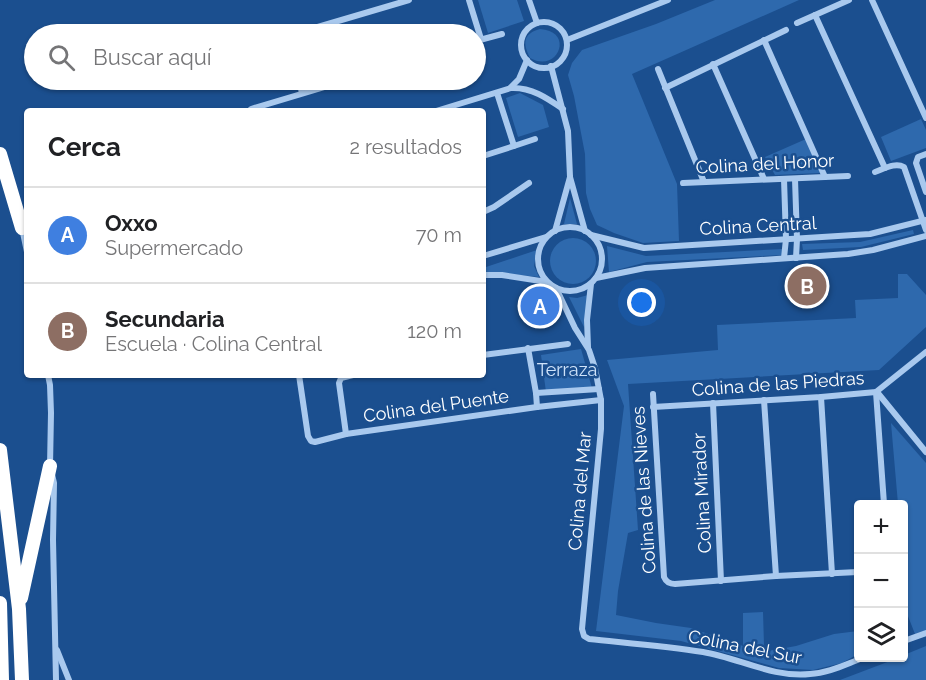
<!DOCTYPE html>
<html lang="es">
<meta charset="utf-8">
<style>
:root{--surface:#fff;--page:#f6f6f6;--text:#202124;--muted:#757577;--line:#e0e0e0;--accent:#7c3aed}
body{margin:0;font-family:Raleway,sans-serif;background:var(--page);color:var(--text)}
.controls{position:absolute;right:18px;bottom:18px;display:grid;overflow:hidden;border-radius:6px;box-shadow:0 2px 4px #0004}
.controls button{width:54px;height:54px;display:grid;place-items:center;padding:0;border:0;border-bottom:2px solid var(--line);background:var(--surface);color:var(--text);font:30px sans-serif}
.you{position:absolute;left:642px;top:303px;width:21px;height:21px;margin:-15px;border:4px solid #fff;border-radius:50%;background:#1a73e8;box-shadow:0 0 0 9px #1a73e833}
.badge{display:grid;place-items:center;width:39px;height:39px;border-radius:50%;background:var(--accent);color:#fff;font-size:20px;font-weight:700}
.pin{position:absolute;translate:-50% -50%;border:3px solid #fff;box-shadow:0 2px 6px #0006}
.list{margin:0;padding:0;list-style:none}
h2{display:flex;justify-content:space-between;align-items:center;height:78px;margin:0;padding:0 24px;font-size:26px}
h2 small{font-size:20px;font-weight:400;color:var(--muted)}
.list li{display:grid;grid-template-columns:39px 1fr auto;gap:18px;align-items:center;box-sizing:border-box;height:96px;padding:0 24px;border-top:2px solid var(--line)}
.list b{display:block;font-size:22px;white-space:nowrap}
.list p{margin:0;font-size:20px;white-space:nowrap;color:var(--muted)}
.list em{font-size:20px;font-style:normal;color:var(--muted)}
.icon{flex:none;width:33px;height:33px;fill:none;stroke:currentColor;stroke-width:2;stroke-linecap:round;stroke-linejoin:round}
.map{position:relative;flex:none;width:926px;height:680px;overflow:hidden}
.search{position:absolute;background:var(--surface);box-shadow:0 2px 4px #0004;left:24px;top:24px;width:462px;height:66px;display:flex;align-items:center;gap:15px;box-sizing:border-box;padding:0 21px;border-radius:33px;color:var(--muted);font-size:22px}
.panel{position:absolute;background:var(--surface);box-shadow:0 2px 4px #0004;left:24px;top:108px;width:462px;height:270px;border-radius:6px}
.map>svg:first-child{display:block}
.green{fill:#2e69ad}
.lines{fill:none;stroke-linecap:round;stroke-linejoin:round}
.minor{stroke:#a9c9ee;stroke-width:6}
.motorway{stroke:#fff;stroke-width:14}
.labels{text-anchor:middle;stroke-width:5;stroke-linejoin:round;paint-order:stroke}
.street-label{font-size:18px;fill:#fff;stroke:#1b4f8f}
.park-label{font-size:18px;fill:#cfe3fa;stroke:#1b4f8f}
</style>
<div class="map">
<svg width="926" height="680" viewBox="0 0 926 680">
<rect width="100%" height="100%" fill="#1b4f8f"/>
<g class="green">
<path d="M478,0H517L524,21L488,33Z"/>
<path d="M715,0H799L632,74L677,184L679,241L643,243L614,233L597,225L590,209L586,193L585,154L574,96L568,75L572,63L582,50L656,24Z"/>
<path d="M540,29C575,31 558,74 530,58C523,44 522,34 540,29Z"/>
<path d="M520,93L543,105L549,127L518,137L506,98Z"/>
<path d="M921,119L926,130V148L891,161L881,137Z"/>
<path d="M806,139L820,173L775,175L765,157Z"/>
<path d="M570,198L577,224H564Z"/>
<path d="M913,230L914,234L861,247L803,250L802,244L860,242Z"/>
<circle cx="573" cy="261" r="23"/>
<path d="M607,246L646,256L783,249V255L647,262L609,272Z"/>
<path d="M537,250L534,266L539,277L488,272H483V268Z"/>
<path d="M898,274H907L926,295V327L879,370L628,384L638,530L628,533L618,591L616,615L656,623L691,628L743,646V613L763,612L764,645L768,651L796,646L834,634L858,631V654L842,663L813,670L779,668L681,641L596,631L624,406L607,360L718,350L717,325L856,318L855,300L898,298Z"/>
<path d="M588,295L584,327L569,297L577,298Z"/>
<path d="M581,349L592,388L546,392L541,355Z"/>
<path d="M891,423L926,463V630L915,634L904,606V504H898Z"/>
<path d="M926,646V680H840L898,658H904V655Z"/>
</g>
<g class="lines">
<g class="minor">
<path d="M469,0L481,39"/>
<path d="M529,0L537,23"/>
<path d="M872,0L926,118"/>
<path d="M815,15L885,168"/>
<circle cx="544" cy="45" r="23"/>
<path d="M797,23L849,0"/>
<path d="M294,34L409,0"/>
<path d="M567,40L668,0"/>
<path d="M764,40L825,177"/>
<path d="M476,41L502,34"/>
<path d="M713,64L764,179"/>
<path d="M551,66L568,131L570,177L585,231"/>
<path d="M658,69L704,182"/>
<path d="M299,80L302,93"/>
<path d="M511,87L519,79L527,60"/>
<path d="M665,88L786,30"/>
<path d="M251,109L348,80"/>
<path d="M436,111L511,88C531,87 547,98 563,109"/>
<path d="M514,146L535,139"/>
<path d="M926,154L918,157L916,163L926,192"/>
<path d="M483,156L514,146L497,93"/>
<path d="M875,172C884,169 895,162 904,167L926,230"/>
<path d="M795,179L797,239L796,258"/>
<path d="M683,183L848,176"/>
<path d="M483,212L494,207L529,183"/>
<circle cx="570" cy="259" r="32"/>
<path d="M22,228L27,252"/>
<path d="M555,231L570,177"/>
<path d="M591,235L644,248L870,234L926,220"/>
<path d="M483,256L546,237"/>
<path d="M784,258L786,239L784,179"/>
<path d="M483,275H502L547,282"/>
<path d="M596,278L645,268L848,254L873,250L926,236"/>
<path d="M556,288L575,328L589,350L595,368L601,400V429L582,629L584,636L589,639C627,643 666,646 703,652C739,658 773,678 810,674C829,673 846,664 863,658"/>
<path d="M588,347L587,320L591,284"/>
<path d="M528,348L536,393L537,407"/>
<path d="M483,355L568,344"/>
<path d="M48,375L50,385L51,413L50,466L54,483L53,540L56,680"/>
<path d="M299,375L308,436L311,441L315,442L346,434L537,407L601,400"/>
<path d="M876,392L884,504"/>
<path d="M877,392L926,452"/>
<path d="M536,393L599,389"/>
<path d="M653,394L664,577C666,582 669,584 675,584L776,576L858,572"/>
<path d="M821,397L832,574"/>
<path d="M764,400L776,576"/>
<path d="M713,403L721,581"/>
<path d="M653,407L821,397L876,392L926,352"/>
<path d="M346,434L339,383L341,378L353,375"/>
<path d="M904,641L926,633"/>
<path d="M57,650L69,680"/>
</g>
<g class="motorway">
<path d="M0,154L22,228"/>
<path d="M0,450L19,609L22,680"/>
<path d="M21,598L50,466"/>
<path d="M0,603L2,680"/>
</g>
</g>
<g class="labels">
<g class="street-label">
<text transform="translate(765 164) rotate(-3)" y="6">Colina del Honor</text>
<text transform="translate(758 226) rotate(-3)" y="6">Colina Central</text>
<text transform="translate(778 384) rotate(-4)" y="6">Colina de las Piedras</text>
<text transform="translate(436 406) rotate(-8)" y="6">Colina del Puente</text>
<text transform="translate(644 490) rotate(-94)" y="6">Colina de las Nieves</text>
<text transform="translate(580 491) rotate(-85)" y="6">Colina del Mar</text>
<text transform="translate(702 493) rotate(-93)" y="6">Colina Mirador</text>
<text transform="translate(745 647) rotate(11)" y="6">Colina del Sur</text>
</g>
<g class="park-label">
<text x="567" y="376">Terraza</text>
</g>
</g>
</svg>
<div class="controls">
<button>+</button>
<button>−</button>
<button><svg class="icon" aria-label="layers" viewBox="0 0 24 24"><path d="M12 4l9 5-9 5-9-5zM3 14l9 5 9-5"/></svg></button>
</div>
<div class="you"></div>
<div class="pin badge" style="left:540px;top:306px;background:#3f7fe0">A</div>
<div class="pin badge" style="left:807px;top:286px;background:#8d6e63">B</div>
<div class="search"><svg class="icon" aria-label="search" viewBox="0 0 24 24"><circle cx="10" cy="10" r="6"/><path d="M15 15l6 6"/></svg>Buscar aquí</div>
<section class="panel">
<h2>Cerca<small>2 resultados</small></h2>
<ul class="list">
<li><span class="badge" style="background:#3f7fe0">A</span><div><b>Oxxo</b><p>Supermercado</p></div><em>70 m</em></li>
<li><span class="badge" style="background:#8d6e63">B</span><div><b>Secundaria</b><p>Escuela · Colina Central</p></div><em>120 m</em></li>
</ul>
</section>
</div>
